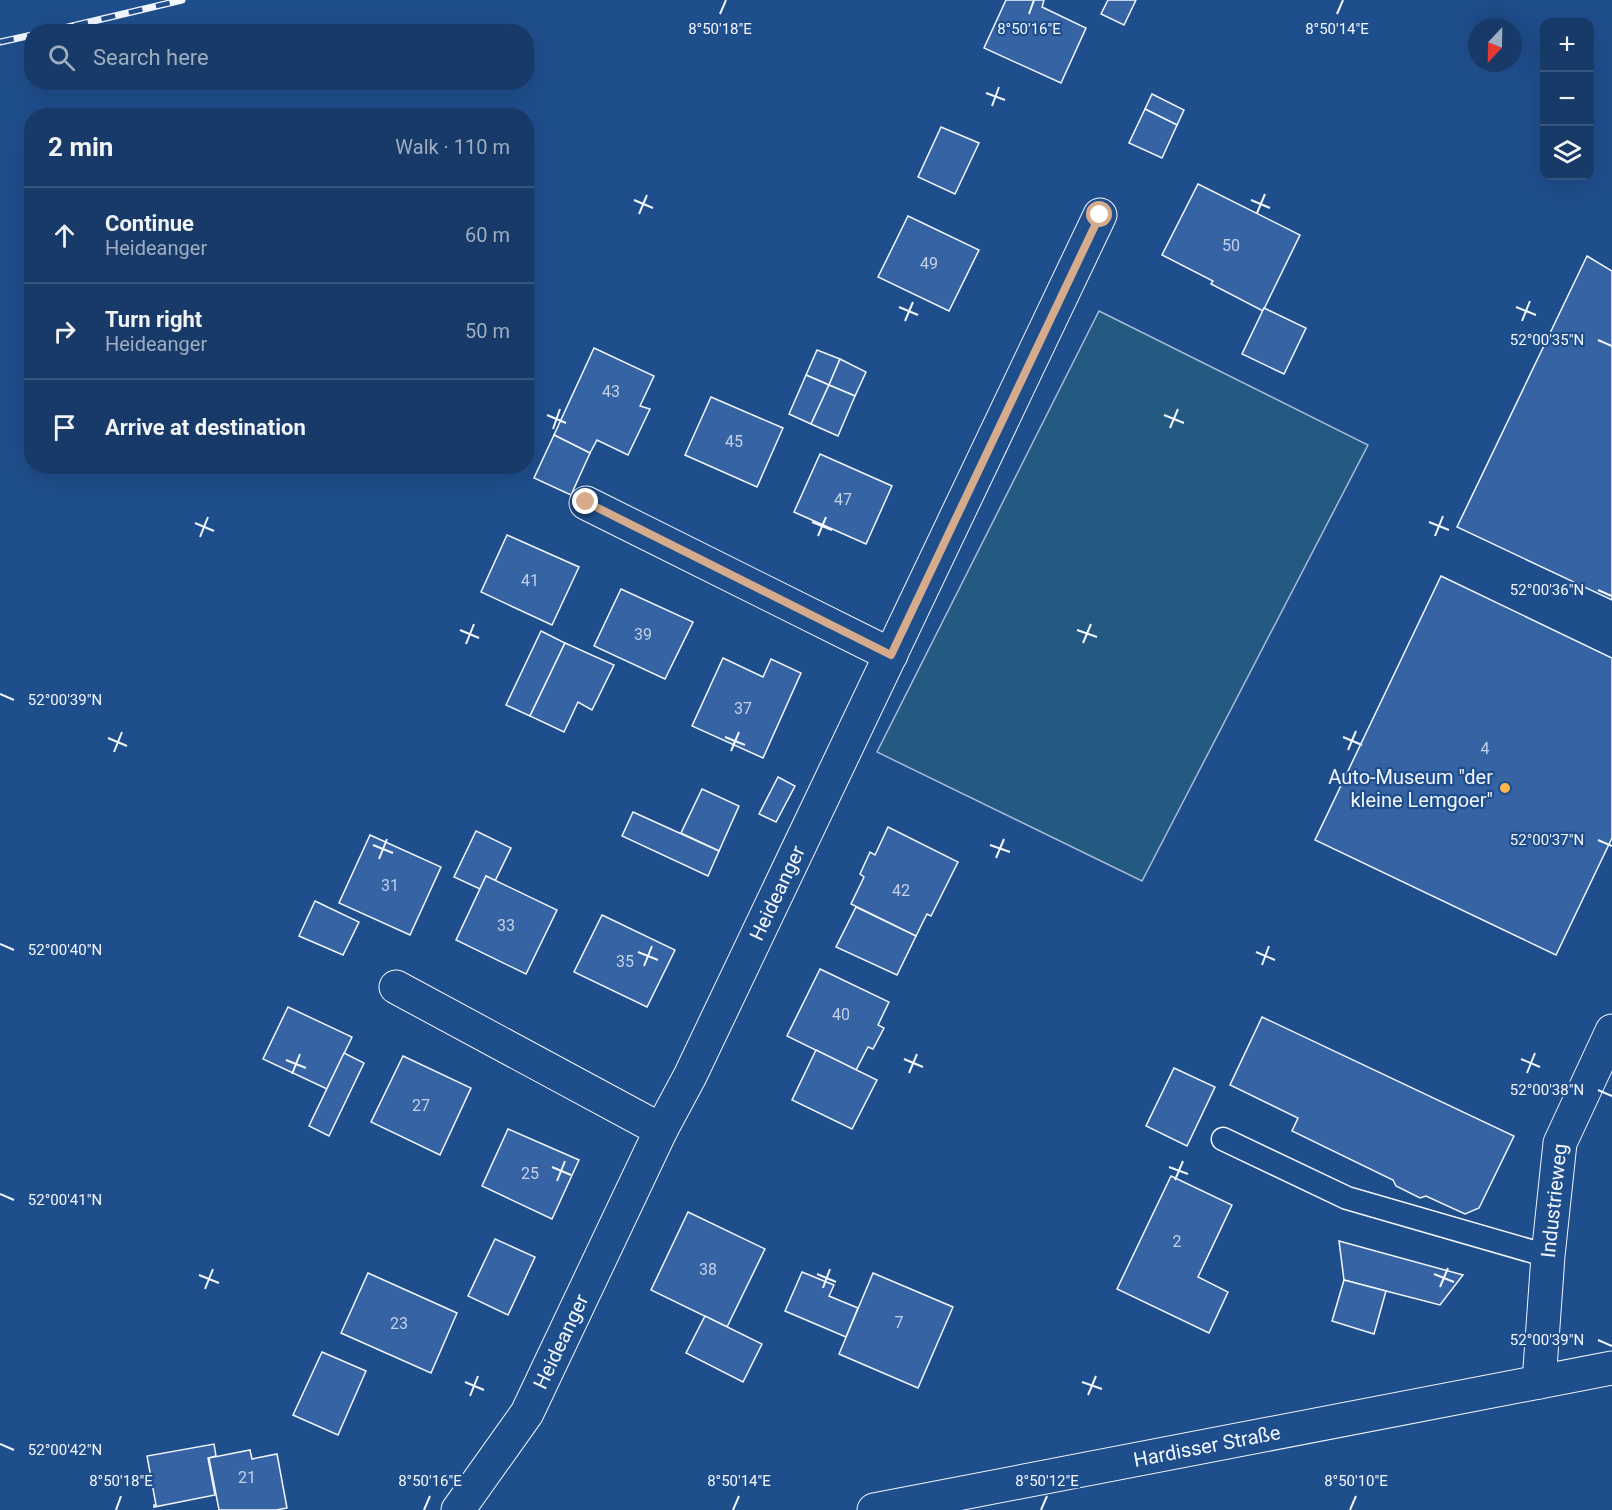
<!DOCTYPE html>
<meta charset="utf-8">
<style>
:root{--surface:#173a69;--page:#20416f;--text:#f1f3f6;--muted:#9eadc0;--line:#36547d}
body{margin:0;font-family:Roboto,sans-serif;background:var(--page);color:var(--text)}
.controls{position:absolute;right:18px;top:18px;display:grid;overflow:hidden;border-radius:12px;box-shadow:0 6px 24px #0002}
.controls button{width:54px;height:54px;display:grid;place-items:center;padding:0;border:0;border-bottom:2px solid var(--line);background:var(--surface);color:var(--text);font:30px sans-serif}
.compass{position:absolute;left:1468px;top:18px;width:54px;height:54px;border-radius:50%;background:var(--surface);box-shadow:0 6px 24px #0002;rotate:202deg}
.stop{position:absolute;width:18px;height:18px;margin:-14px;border:4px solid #d6ab8b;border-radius:50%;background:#fff}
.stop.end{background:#d6ab8b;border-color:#fff;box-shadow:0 2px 6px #0008}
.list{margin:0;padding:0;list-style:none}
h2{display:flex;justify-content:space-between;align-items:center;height:78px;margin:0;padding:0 24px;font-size:26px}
h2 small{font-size:20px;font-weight:400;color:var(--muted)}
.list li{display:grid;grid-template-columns:39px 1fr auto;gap:18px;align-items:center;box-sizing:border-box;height:96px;padding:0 24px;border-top:2px solid var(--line)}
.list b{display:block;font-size:22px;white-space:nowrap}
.list p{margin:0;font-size:20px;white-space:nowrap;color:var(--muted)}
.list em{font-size:20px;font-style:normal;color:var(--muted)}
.icon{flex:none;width:33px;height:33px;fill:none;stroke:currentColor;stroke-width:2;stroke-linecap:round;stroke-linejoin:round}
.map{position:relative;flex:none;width:1612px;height:1510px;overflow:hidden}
.search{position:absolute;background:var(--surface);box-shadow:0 6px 24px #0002;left:24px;top:24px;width:510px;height:66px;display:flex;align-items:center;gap:15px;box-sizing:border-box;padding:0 21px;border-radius:24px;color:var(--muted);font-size:22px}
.panel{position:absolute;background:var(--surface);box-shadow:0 6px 24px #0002;left:24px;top:108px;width:510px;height:366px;border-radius:24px}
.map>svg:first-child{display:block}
.green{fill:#245a82;stroke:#a8bbd7;stroke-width:1.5}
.building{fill:#3563a3;stroke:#f2f6ff;stroke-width:1.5}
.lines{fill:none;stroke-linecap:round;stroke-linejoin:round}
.service-casing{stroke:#f2f6ff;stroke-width:25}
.minor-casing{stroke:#f2f6ff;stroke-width:35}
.secondary-casing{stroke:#f2f6ff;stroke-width:35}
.service{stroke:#1f4e8c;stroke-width:22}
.minor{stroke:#1f4e8c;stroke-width:33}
.secondary{stroke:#1f4e8c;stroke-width:33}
.rail-casing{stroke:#f2f6ff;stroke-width:7}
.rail{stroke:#1f4e8c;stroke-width:4.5;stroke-dasharray:14;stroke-linecap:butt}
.route{stroke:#d6ab8b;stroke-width:8}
.ticks{fill:none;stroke:#f2f6ff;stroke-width:2}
.poi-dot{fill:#ffb74d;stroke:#1f4e8c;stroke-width:2}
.labels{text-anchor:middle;stroke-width:4.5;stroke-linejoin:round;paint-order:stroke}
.number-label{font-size:16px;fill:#c3d1e8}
.poi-label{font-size:20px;fill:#f2f6ff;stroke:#1f4e8c;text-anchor:end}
.street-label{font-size:20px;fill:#f2f6ff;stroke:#1f4e8c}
.ticks-label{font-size:15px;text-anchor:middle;fill:#f2f6ff;stroke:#1f4e8c;stroke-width:4.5;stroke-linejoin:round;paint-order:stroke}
</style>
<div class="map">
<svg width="1612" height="1510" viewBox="0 0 1612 1510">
<rect width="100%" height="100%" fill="#1f4e8c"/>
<path class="green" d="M1099,311L1368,445L1142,881L877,752Z"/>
<g class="building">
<path d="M1006,0H1044L1042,7L1086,28L1061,83L984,48Z"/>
<path d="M1108,0H1136L1124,25L1101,14Z"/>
<path d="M1152,94L1184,110L1177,125L1145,109Z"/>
<path d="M1145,109L1177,125L1162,158L1129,143Z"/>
<path d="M941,127L979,143L955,194L918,177Z"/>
<path d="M1198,184L1300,235L1263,311L1211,284L1213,281L1162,255Z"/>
<path d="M908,216L979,250L949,311L878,277Z"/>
<path d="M1587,256L1612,271V600L1457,527Z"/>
<path d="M1264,308L1306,328L1284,374L1242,354Z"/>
<path d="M594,348L654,376L640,406L650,409L628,455L597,440L590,453L554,435Z"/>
<path d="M817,350L840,359L829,385L806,375Z"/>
<path d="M840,359L866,372L855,396L829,385Z"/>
<path d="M806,375L829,385L811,424L789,414Z"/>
<path d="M829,385L855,396L838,436L811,424Z"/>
<path d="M711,397L783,428L757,487L685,455Z"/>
<path d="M554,435L590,453L571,495L534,478Z"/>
<path d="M820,454L892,486L866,544L794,512Z"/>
<path d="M507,535L579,567L552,625L481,592Z"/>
<path d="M1441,576L1612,658V838L1556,955L1315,840Z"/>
<path d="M621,589L693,622L665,679L594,646Z"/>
<path d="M541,631L565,643L530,716L506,705Z"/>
<path d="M565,643L614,665L592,710L578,702L564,732L530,716Z"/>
<path d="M723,658L763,677L771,659L801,673L763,758L692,726Z"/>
<path d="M778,777L795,786L776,822L759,814Z"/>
<path d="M702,789L739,806L719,851L681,833Z"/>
<path d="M633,812L719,851L708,876L622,836Z"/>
<path d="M888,827L958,862L931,916L927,914L916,936L851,904L864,877L860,874L870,852L875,855Z"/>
<path d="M476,831L511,848L495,881L486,876L480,889L454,877Z"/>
<path d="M370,835L441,867L410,935L339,903Z"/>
<path d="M486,876L557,910L526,974L456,940Z"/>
<path d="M315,901L359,922L343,955L299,936Z"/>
<path d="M856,907L916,936L897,975L836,947Z"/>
<path d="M602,915L675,950L647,1007L574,972Z"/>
<path d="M820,969L889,1002L878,1025L884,1028L873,1049L868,1047L856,1070L787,1036Z"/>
<path d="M288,1007L352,1037L327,1089L263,1059Z"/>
<path d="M1262,1017L1514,1136L1479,1208L1465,1214L1426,1196L1420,1198L1396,1186L1393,1180L1292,1131L1298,1118L1230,1085Z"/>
<path d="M816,1050L877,1080L852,1129L792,1100Z"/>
<path d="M344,1053L364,1063L329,1136L309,1126Z"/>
<path d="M403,1056L471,1088L440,1155L371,1122Z"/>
<path d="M1174,1068L1215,1087L1187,1146L1146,1126Z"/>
<path d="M508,1129L579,1160L552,1219L482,1186Z"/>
<path d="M1171,1176L1232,1205L1198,1277L1228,1292L1209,1333L1117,1289Z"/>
<path d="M688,1212L765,1249L727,1327L651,1290Z"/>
<path d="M495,1239L535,1257L508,1315L468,1296Z"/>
<path d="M1339,1241L1463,1275L1440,1305L1386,1291L1344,1280Z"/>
<path d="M802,1272L834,1285L829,1296L858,1308L846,1337L785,1311Z"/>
<path d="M368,1273L457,1313L431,1373L341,1333Z"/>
<path d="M873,1273L953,1307L918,1388L839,1354Z"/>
<path d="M1344,1280L1386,1291L1374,1334L1332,1321Z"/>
<path d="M705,1316L762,1344L743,1382L686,1353Z"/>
<path d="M322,1352L366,1371L338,1435L293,1415Z"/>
<path d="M214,1444L216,1456L208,1458L215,1495L154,1507V1505H156L147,1456Z"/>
<path d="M250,1450L252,1459L277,1454L287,1508L276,1510H219L209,1458Z"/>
</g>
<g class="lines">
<g class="service-casing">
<path id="service" d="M1223,1139L1347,1198L1548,1256"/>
</g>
<g class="minor-casing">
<g id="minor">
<path d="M586,503L891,655"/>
<path d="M396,987L661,1130"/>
<path id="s1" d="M1539,1382L1548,1256L1560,1143L1612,1031"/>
<path id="s2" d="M458,1510L527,1413L661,1130L690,1076L1100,215"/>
</g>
</g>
<g class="secondary-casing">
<g id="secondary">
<path id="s3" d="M874,1510L1612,1368"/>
</g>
</g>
<use href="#service" class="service"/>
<use href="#minor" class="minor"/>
<use href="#secondary" class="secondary"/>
<g class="rail-casing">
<g id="rail">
<path d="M47,32L182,0"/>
<path d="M0,42L32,35"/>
</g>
</g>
<use href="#rail" class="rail"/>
</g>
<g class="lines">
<path class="route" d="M586,502L891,655L1100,215"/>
</g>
<path class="ticks" d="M720,14L726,0M1029,14L1034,0M1337,14L1343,0M986,93L1005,100M992,106L999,87M634,200L653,208M1251,200L1270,208M1257,213L1265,194M639,214L647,195M899,307L918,315M1516,307L1536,315M905,321L913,302M1522,321L1530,301M1598,340L1612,346M547,415L566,423M1164,415L1184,423M1170,428L1178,409M553,429L560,409M812,522L832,530M1429,522L1449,530M195,523L214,531M818,536L826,517M1435,536L1443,516M200,537L208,517M1598,590L1612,596M460,630L479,638M1077,630L1097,637M1083,643L1091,624M466,644L474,624M0,694L14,700M725,737L745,745M1343,737L1362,745M108,738L127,746M1348,750L1356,731M731,751L739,732M114,752L122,732M1598,840L1612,846M373,845L393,853M990,845L1010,852M996,858L1004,839M379,859L387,839M0,944L14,950M638,952L658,960M1256,952L1275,960M1262,965L1269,946M644,966L652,946M904,1059L923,1067M1521,1059L1540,1067M286,1060L306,1068M909,1073L917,1054M1527,1073L1535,1053M292,1074L300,1054M1598,1090L1612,1096M552,1167L571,1175M1169,1167L1188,1174M1175,1180L1183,1161M557,1181L565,1161M0,1194L14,1200M817,1274L836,1282M1434,1274L1454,1282M199,1275L219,1283M1440,1287L1448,1268M823,1288L830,1269M205,1289L213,1269M1598,1340L1612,1346M465,1382L484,1390M1082,1382L1102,1389M1088,1395L1096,1376M470,1396L478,1376M0,1444L14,1450M116,1510L121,1496M424,1510L430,1496M733,1510L739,1496M1041,1510L1047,1496M1350,1510L1356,1496"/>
<circle class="poi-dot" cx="1505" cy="788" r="6"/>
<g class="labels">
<g class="number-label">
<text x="1231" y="251">50</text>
<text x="929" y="269">49</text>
<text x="611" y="397">43</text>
<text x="734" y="447">45</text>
<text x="843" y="505">47</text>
<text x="530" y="586">41</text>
<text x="643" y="640">39</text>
<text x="743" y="714">37</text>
<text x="1485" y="754">4</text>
<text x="390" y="891">31</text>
<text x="901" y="896">42</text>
<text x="506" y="931">33</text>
<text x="625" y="967">35</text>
<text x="841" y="1020">40</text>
<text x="421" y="1111">27</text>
<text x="530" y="1179">25</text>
<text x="1177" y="1247">2</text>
<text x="708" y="1275">38</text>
<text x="899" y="1328">7</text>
<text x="399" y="1329">23</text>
<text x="247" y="1483">21</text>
</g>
<g class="poi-label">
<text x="1493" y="784">Auto-Museum "der<tspan x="1493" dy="23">kleine Lemgoer"</tspan></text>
</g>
<g class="street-label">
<text dy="7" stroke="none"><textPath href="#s2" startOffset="696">Heideanger</textPath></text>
<text dy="7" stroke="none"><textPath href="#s1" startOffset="182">Industrieweg</textPath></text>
<text dy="7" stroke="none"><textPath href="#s2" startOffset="198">Heideanger</textPath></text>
<text dy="7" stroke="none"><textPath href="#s3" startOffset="339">Hardisser Straße</textPath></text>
</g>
</g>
<g class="ticks-label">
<text x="720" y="34">8°50'18"E</text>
<text x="1337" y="34">8°50'14"E</text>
<text x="1029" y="34">8°50'16"E</text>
<text x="1547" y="345">52°00'35"N</text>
<text x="1547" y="595">52°00'36"N</text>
<text x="65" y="705">52°00'39"N</text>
<text x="1547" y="845">52°00'37"N</text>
<text x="65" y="955">52°00'40"N</text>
<text x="1547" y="1095">52°00'38"N</text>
<text x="65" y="1205">52°00'41"N</text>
<text x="1547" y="1345">52°00'39"N</text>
<text x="65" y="1455">52°00'42"N</text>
<text x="121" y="1486">8°50'18"E</text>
<text x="430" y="1486">8°50'16"E</text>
<text x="739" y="1486">8°50'14"E</text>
<text x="1047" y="1486">8°50'12"E</text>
<text x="1356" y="1486">8°50'10"E</text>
</g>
</svg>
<div class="controls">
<button>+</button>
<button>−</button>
<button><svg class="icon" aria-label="layers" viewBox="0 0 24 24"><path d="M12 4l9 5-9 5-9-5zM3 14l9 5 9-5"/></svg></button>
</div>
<svg class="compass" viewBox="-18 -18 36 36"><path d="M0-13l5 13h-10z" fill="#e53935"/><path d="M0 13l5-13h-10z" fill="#9eadc0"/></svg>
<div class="stop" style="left:1100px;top:215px"></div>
<div class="stop end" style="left:586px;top:502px"></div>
<div class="search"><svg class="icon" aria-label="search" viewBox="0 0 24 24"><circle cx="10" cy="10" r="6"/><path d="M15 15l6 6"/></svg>Search here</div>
<section class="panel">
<h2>2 min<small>Walk · 110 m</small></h2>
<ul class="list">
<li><svg class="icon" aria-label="ahead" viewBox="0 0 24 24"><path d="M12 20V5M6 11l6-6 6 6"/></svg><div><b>Continue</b><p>Heideanger</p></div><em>60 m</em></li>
<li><svg class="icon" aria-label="right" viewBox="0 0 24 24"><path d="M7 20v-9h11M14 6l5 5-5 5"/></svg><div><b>Turn right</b><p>Heideanger</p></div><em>50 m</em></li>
<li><svg class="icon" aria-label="arrive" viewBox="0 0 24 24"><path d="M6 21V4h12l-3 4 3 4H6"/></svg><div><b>Arrive at destination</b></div></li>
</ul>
</section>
</div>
